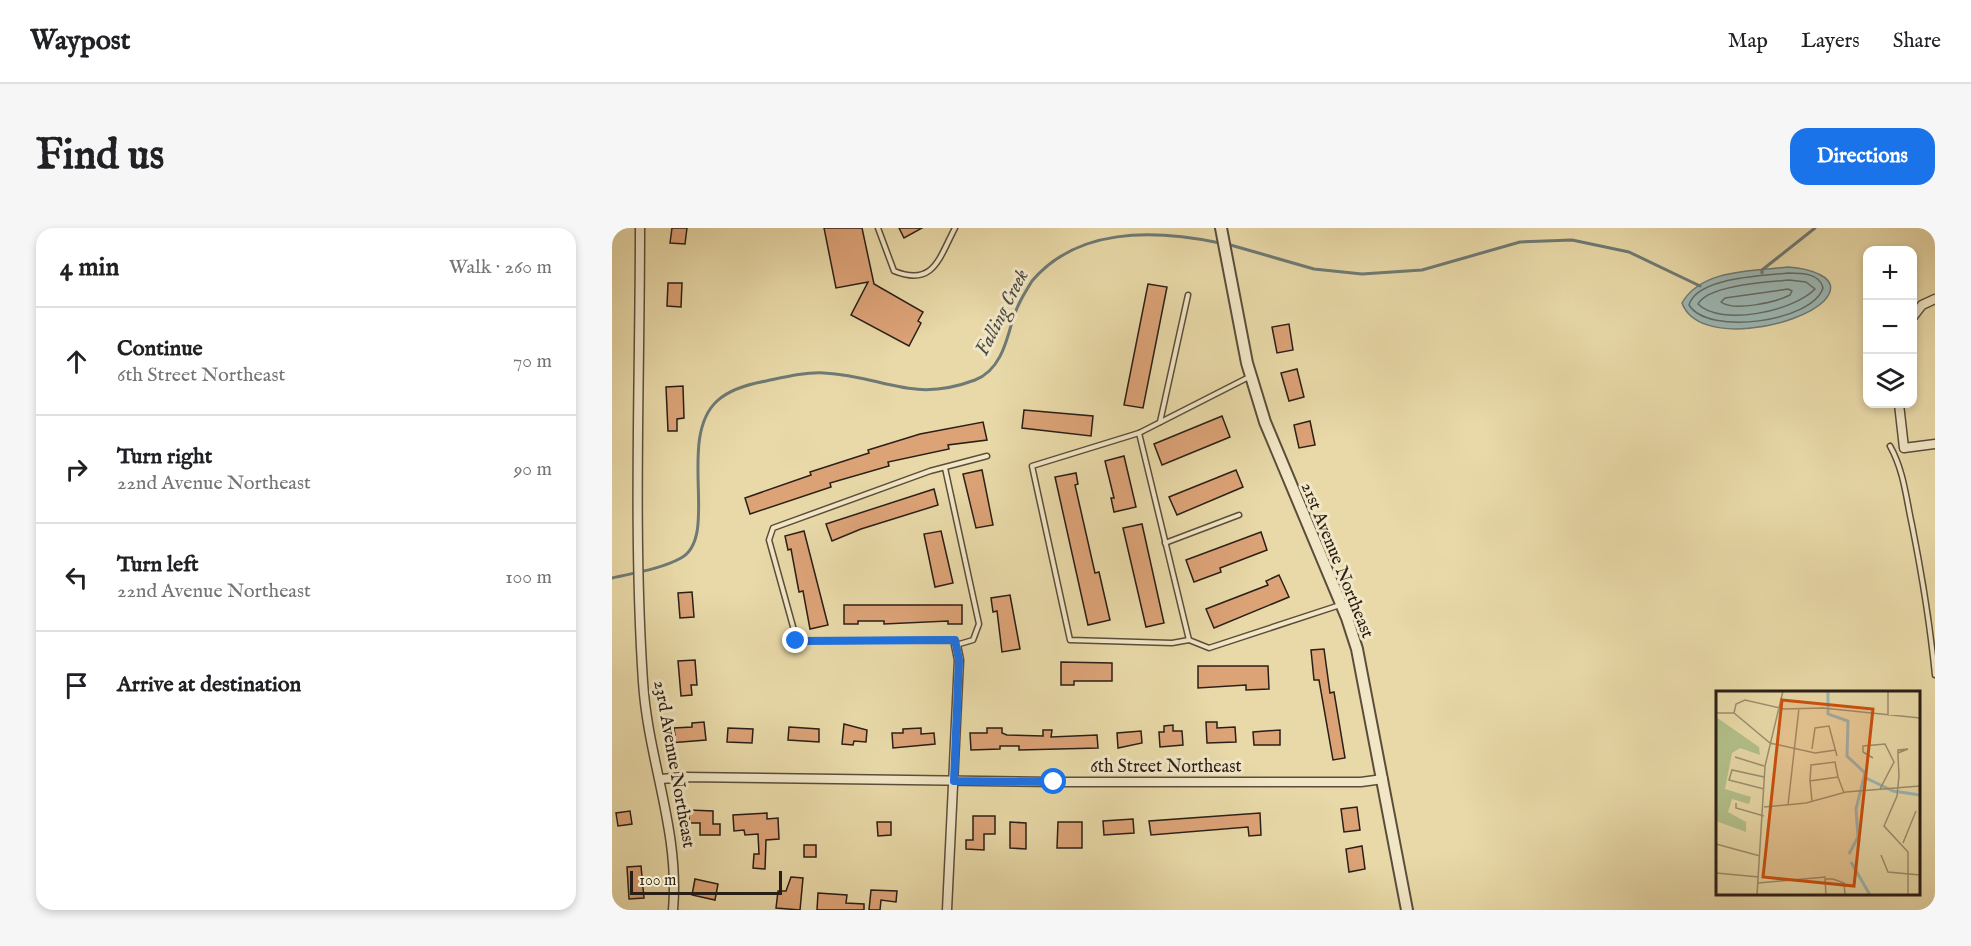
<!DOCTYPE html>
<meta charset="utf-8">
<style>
:root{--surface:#fff;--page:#f6f6f6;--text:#202124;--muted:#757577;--line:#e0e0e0;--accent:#1a73e8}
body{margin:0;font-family:"IM FELL English",serif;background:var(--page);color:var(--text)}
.controls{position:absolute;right:18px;top:18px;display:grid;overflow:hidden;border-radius:12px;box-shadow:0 3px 9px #0003}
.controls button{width:54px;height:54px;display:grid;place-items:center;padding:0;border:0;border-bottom:2px solid var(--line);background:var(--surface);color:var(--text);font:30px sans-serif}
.scale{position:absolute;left:18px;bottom:15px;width:152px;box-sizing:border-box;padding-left:6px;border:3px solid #2a1f17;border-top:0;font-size:16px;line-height:21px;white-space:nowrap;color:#2a1f17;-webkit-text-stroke:4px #f1e6c6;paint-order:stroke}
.stop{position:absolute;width:18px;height:18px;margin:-14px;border:4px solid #1a73e8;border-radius:50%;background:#fff}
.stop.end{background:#1a73e8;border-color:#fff;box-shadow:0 2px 6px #0008}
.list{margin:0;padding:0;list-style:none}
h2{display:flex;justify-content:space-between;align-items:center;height:78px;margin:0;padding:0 24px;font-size:26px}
h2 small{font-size:20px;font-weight:400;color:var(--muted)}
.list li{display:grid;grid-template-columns:39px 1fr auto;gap:18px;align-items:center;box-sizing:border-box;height:108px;padding:0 24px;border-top:2px solid var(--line)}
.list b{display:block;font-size:22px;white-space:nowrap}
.list p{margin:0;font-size:20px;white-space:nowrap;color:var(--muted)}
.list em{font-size:20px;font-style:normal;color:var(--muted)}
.icon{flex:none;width:33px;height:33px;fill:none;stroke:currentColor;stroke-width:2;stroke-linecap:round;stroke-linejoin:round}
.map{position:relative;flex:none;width:1323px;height:682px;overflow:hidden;border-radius:18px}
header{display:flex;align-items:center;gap:36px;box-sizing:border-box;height:84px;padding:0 30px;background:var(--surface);border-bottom:2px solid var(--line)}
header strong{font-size:28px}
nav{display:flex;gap:33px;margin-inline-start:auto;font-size:21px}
.intro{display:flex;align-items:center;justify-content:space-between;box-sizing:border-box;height:144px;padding:0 36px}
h1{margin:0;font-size:42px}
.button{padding:15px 27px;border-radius:18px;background:var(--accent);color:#fff;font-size:21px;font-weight:700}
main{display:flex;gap:36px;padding:0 36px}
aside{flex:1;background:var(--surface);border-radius:18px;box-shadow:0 3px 9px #0003}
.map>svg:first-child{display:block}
.water{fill:#9cb7b3;stroke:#6e7a75;stroke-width:1.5}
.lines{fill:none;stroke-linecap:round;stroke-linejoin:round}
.shore{stroke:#636b65;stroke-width:1.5}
.stream{stroke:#6e7a75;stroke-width:3}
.building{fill:#dca377;stroke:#2a1f17;stroke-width:1.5}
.service-casing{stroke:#5a4e3b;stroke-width:7}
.minor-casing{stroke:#5a4e3b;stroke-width:11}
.tertiary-casing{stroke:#5a4e3b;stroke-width:14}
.service{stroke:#f1e6c6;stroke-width:4}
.minor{stroke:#f1e6c6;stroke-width:8}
.tertiary{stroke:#f1e6c6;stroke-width:10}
.route{stroke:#1a73e8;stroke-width:8}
.labels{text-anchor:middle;stroke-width:6;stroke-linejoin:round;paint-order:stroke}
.street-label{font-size:18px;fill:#2a1f17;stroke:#f1e6c6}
.water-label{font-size:20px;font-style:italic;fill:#4c4d46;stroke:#f1e6c6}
.inset-river{fill:none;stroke:#9cb7b3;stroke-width:3}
.inset-road{fill:none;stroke:#9d8f6e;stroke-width:1.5}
.view{fill:#cc500e;fill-opacity:0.15;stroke:#cc500e;stroke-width:3}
.inset-edge{fill:none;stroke:#2a1f17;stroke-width:3}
</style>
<header>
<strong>Waypost</strong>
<nav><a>Map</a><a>Layers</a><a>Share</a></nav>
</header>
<div class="intro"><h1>Find us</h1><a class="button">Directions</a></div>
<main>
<aside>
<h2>4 min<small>Walk · 260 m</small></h2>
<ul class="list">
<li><svg class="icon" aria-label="ahead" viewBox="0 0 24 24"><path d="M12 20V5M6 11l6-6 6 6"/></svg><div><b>Continue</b><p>6th Street Northeast</p></div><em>70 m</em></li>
<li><svg class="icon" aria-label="right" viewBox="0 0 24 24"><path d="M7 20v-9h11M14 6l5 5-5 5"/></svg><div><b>Turn right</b><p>22nd Avenue Northeast</p></div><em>90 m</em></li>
<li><svg class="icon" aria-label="left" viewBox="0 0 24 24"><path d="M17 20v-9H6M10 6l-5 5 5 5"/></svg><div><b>Turn left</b><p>22nd Avenue Northeast</p></div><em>100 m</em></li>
<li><svg class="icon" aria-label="arrive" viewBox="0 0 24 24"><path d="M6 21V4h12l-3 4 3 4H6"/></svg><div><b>Arrive at destination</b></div></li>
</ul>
</aside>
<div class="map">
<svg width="1323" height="682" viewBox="0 0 1323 682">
<rect width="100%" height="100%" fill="#e9d9a8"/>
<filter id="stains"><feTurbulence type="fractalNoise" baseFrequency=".00333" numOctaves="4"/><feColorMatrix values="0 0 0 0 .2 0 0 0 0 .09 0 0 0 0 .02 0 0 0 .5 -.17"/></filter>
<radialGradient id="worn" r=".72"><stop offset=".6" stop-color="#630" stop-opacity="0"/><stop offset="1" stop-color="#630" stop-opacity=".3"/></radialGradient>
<path class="water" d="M1176,39C1192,40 1235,48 1212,73C1186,99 1086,119 1070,75C1089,41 1141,43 1176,39Z"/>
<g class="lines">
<g class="shore">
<path d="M1176,45C1189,45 1208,45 1211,60C1200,94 1096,108 1077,77C1085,49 1152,48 1176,45Z"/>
<path d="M1177,52L1194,54L1203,61C1182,83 1109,99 1086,76C1096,57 1156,54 1177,52Z"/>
<path d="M1176,61L1180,63L1178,67C1164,74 1122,84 1109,74L1113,70Z"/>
</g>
<g class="stream">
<path d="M615,16L702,41L750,46L810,42L908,14L960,12L1017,24L1088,58"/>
<path d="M1150,45V42L1203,0"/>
<path d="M0,350C22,345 49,341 69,330C108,309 64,211 105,173C118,161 137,156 154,153C173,149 193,144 212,145C272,148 299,176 363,152C387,143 394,116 400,94C404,79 412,66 420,53C465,0 539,1 608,15"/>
</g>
</g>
<g class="building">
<path d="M60,0H75L73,16L58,15Z"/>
<path d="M212,0H250L262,56L311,84L306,93L309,95L297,118L239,87L256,54L224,60Z"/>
<path d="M287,0H310L292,10Z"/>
<path d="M56,55H70L69,79L55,78Z"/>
<path d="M536,56L555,59L531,180L512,177Z"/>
<path d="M677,96L681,122L665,125L660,99Z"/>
<path d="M685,141L692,169L677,173L669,145Z"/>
<path d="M71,158L72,190L65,191V203H56L54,159Z"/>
<path d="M412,182L481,188L479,208L410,200Z"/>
<path d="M610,188L618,209L550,237L542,216Z"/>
<path d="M698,193L703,217L687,220L682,197Z"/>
<path d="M371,194L375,212L336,217L337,221L276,234L277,238L218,255L219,259L138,286L133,270L199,247L198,244L257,225L256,222L308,206Z"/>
<path d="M512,228L524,279L502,284L499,270H502L493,233Z"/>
<path d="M370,242L381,297L364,300L351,246Z"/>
<path d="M624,242L631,259L565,287L557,269Z"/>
<path d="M464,245L466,256L463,257L483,345L487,344L498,392L476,397L443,249Z"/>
<path d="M322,261L326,277L249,301L220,313L214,296Z"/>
<path d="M530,296L552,395L534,399L511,300Z"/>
<path d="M192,303L216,397L198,401L191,363L187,364L179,321L176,322L173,308Z"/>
<path d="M329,303L341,355L323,359L312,306Z"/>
<path d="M649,304L655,322L608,340L609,344L582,354L574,332Z"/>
<path d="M667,347L677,369L602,400L594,381L656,357L654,353Z"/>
<path d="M80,364L82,389L68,390L66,365Z"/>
<path d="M398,367L408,421L390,424L385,383L381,384L379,370Z"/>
<path d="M232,377H350V396H336V393L272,396V393H246V396H232Z"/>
<path d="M712,421L718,465L722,464L733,530L721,532L707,452H702L699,422Z"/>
<path d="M83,432L85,457H79L80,467L69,468L66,433Z"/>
<path d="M449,434L500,435V453H462V457H449Z"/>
<path d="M586,438H656L657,461L634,462V457L586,460Z"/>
<path d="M92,494L94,512L57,515L56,507H63L62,500L80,499V495Z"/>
<path d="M594,494H605V500L623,499L624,514L595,515Z"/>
<path d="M232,496L255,502L254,514L242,513L241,517L230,516Z"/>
<path d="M561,497V503H570L571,517L548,519L547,504H552V498Z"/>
<path d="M177,499L207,501V514L176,512Z"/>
<path d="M116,500L141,501L140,515L115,514Z"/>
<path d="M309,500V506L322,505L323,516L281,520L280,505H291V501Z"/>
<path d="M375,500H390V505L395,507L431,508V502H440L439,509L485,507L486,520L407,522V518H388V521L359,522L358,505H375Z"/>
<path d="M668,502V517H642L641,504Z"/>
<path d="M529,503L530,515L506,520L505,505Z"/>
<path d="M745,579L748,602L732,604L729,581Z"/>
<path d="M77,582L101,583V596H108V607H88V595H77Z"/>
<path d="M18,583L20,596L6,598L4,585Z"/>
<path d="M155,585V591L166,590L167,611L154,612L153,641L141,640L142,626H147L146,606L133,607L132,602L122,603L121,587Z"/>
<path d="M648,585L649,607L637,608L636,599L539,607L537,593Z"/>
<path d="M361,588H383V606H372V622L354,621V612H361Z"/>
<path d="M521,591L522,605L492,607L491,593Z"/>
<path d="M265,594H279V607L266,608Z"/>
<path d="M398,594L414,595V621L398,620Z"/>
<path d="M446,594H470V620H445Z"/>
<rect x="192" y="617" width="12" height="12"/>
<path d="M750,618L753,641L737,644L734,621Z"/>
<path d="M29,638L32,670L17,671L15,639Z"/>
<path d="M179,649L191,650L188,682L164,680L166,663H174Z"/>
<path d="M83,651L106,656L103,672L80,667Z"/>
<path d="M259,662L285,663L284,674L269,672L268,682H257Z"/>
<path d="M206,665L235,667L234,675L252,676V682H205Z"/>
</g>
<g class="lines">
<g class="service-casing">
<g id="service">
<path d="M266,0L282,43C322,59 327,30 343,0"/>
<path d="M637,149L527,205L577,412L597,420L728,377"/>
<path d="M548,194L576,67"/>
<path d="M527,205L420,238L458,412L560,415L577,412"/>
<path d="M1278,218C1292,243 1294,270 1300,297C1310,347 1318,396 1323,447"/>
<path d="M333,240L367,396L361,412L344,417L343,412H329L185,413L157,312L161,300L318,243L375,228"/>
<path d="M553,315L627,287"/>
</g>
</g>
<g class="minor-casing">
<g id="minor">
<path d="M28,0C28,151 21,303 31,454C36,532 68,603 61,682"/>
<path d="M1300,90L1310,77L1323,71"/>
<path d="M1287,176L1292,220L1323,216"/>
<path d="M49,551L73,549L442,554H749L771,551"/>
<path d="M335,682L347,432L344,417"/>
</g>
</g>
<g class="tertiary-casing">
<path id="tertiary" d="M609,0L635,135L653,194L735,390L745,421L795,682"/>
</g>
<use href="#service" class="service"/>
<use href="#minor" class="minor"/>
<use href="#tertiary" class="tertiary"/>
</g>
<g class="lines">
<path class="route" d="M184,413L343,412L347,432L342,553L442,554"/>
</g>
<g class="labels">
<g class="street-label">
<text transform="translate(726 332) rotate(68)" y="6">21st Avenue Northeast</text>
<text transform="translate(63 536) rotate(80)" y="6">23rd Avenue Northeast</text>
<text x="554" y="544">6th Street Northeast</text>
</g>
<g class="water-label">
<text transform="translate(389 84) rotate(-63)" y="7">Falling Creek</text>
</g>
</g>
<g transform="translate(1104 463)">
<rect width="204" height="204" fill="#e9d9a8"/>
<path d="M0,26L43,56L44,64L24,57L16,62L9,98L35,106L33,113L16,108L12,121L30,131V141L0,130Z" fill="#b3c08a"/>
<path class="inset-river" d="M112,0V23L132,30L131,65L149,82L140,118L142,146L133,163M150,87L177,100L204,104M135,171L154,204"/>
<path class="inset-road" d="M0,22H18L54,52L99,62L120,59M18,22L20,13L29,9L68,18L107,17L204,27M172,24V0M96,58L99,37L113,35L121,65M182,62L192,58L182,59V65L183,85L181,105L168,135L192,161V204M19,66L48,75M157,67L147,61V55L169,53L178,71L164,98M48,86L16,79L13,89L48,98M94,90L95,74L119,71L122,86M96,110L94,90L122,86L128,102M20,112V117L48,125M72,114L83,17M48,116L90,112L130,101L204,95M187,152L200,120M0,153L44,165M165,164L172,181L204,184M0,182L43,186M42,192L110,186M41,204L49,75L67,0M110,204L109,188H117L128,192L129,204"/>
<path class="view" d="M66,9L157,18L138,195L47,186Z"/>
<rect width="204" height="204" class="inset-edge"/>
</g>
<rect width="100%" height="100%" filter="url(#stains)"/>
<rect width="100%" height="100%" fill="url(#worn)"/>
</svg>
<div class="controls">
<button>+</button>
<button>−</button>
<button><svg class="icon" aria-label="layers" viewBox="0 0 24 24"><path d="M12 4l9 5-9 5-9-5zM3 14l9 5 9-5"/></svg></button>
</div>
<div class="scale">100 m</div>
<div class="stop" style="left:442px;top:554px"></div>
<div class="stop end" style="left:184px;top:413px"></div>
</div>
</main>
